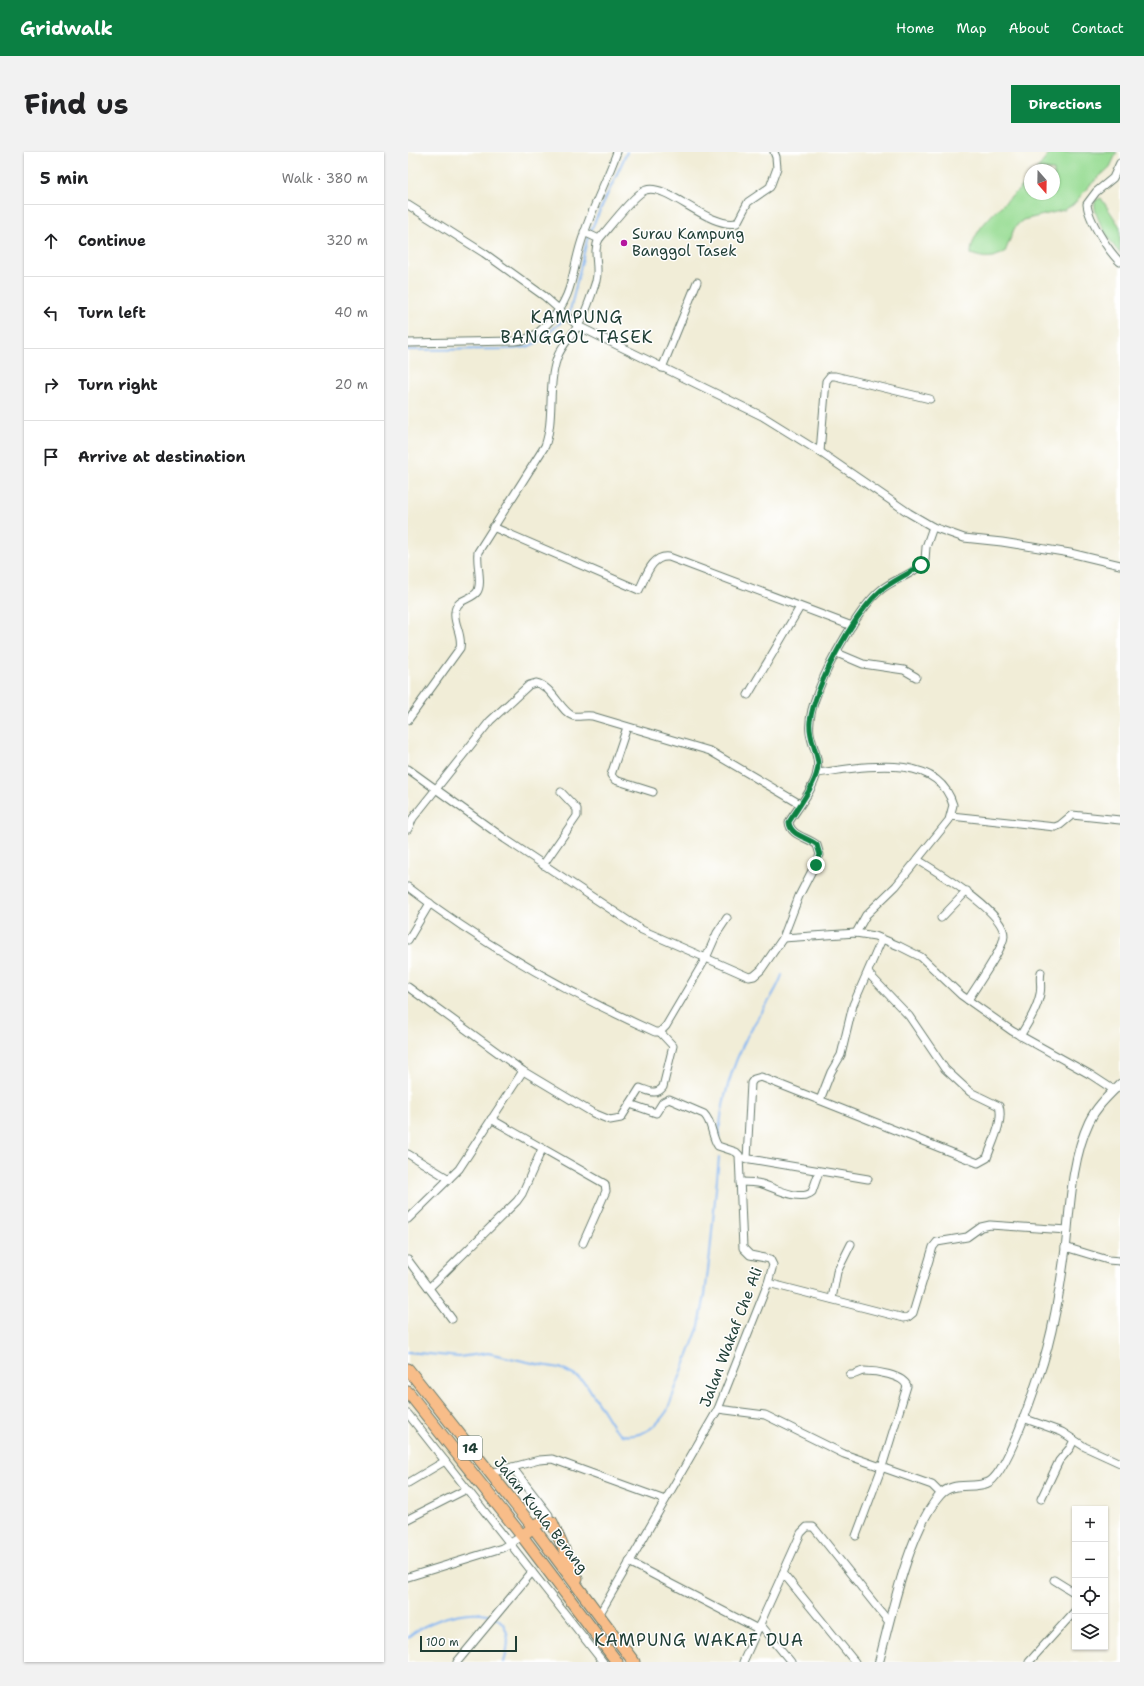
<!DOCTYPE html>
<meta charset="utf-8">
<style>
:root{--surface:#fff;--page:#f2f2f2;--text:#202124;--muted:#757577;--line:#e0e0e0;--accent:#0b8043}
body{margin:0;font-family:"Shantell Sans",sans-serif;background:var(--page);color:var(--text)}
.controls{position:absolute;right:12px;bottom:12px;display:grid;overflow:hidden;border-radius:0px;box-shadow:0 1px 3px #0004}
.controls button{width:36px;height:36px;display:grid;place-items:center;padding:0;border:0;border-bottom:1px solid var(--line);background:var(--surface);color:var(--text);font:20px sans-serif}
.compass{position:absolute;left:616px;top:12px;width:36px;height:36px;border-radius:50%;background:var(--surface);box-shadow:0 1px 3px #0004;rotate:160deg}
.scale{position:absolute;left:12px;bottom:10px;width:97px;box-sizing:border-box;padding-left:4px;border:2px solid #1f3d34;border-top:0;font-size:11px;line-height:14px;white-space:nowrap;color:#1f3d34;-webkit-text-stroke:3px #fff;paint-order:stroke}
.stop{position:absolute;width:12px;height:12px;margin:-9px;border:3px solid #0b8043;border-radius:50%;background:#fff}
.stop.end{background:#0b8043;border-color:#fff;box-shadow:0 1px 4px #0008}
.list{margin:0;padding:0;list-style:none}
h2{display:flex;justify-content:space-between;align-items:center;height:52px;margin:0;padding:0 16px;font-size:17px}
h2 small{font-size:13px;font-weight:400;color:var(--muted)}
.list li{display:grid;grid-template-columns:26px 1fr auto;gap:12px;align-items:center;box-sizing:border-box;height:72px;padding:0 16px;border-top:1px solid var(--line)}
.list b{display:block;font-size:15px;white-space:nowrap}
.list em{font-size:13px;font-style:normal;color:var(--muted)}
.icon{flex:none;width:22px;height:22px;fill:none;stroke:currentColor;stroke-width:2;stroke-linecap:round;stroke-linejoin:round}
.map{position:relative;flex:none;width:712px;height:1510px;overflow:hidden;border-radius:0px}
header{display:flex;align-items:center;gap:24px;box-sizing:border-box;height:56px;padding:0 20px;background:var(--accent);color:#fff}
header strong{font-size:19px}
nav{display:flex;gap:22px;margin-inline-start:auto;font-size:14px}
.intro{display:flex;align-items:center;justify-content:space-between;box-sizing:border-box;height:96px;padding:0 24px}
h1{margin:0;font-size:28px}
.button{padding:10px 18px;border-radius:0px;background:var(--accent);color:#fff;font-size:14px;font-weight:700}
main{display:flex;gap:24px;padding:0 24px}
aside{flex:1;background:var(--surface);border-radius:0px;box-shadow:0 1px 3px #0004}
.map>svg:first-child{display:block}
.green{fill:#9add95;stroke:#5c8d64}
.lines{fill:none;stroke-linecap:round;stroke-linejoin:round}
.stream{stroke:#86b7f2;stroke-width:2}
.minor-casing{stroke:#687b6d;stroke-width:9}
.tertiary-casing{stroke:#687b6d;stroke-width:10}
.trunk-casing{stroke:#687b6d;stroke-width:13}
.minor{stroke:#fff;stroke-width:7}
.tertiary{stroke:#fff;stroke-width:8}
.trunk{stroke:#f8bd89;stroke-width:11}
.route{stroke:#0b8043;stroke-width:5}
.poi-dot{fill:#b5179e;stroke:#fff;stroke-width:1.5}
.labels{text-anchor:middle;stroke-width:3;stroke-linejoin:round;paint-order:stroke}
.shield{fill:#fff;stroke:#627771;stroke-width:1}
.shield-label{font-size:14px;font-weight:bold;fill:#1f3d34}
.poi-label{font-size:15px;fill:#1f3d34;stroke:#fff;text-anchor:start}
.street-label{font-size:15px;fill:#1f3d34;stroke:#fff}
.quarter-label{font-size:17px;letter-spacing:1px;fill:#1f3d34;stroke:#fff}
</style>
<header>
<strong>Gridwalk</strong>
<nav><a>Home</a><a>Map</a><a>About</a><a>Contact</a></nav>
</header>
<div class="intro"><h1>Find us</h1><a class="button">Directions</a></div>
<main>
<aside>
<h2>5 min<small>Walk · 380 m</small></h2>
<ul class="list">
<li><svg class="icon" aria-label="ahead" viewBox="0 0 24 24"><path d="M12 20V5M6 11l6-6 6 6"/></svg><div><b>Continue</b></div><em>320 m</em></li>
<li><svg class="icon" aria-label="left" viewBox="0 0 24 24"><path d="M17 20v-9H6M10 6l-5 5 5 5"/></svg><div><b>Turn left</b></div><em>40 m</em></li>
<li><svg class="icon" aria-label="right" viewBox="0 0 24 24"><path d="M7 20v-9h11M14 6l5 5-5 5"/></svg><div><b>Turn right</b></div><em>20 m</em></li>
<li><svg class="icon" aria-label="arrive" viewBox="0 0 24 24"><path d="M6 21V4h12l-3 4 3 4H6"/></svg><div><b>Arrive at destination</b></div></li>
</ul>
</aside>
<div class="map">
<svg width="712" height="1510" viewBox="0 0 712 1510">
<rect width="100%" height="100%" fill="#fff"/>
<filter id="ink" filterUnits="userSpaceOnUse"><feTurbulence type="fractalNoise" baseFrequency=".025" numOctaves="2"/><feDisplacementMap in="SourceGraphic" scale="8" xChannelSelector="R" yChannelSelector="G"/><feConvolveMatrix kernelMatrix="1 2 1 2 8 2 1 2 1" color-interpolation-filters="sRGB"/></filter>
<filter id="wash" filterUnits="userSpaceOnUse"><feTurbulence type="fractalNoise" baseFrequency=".012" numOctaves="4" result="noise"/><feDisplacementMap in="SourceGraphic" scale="16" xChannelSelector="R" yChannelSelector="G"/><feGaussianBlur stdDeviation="0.9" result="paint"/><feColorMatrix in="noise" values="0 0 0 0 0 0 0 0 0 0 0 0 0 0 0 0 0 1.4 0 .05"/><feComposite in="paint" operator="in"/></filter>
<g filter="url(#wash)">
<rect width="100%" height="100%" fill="#f1edd7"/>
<g class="green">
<path d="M643,0H709L702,15L681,34L665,53L656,58L615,68L610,72L606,77L597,100C584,107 577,107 563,102C563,72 604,48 622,26V42H646V18H628Z"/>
<path d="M693,46L712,75V102C704,92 681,59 688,48Z"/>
</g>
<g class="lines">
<g class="stream">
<path d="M182,80L219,0"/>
<path d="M0,198L105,197L119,195L130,190L151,172L162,159L180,84"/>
<path d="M311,987C312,952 324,913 341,881C351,862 367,844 374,823"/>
<path d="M0,1200L51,1205L80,1201L133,1213L152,1216L171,1226L179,1233L205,1275L214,1283C234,1286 249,1274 259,1259L291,1174L297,1143L302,1101L311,1005"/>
<path d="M0,1485C32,1458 119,1439 96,1510"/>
</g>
</g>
</g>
<g filter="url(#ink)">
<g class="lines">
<g class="minor-casing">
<g id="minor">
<path d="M712,11L705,26L688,40L679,52C680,67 701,100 712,110"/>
<path d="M0,53L76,101L136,144L170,174L354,264L412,300L501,361L525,375L556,386L594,390L662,401L712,413"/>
<path d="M176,80L191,87"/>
<path d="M0,191L106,189C122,188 130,182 140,171C168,143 163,116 176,82C185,54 199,28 209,0"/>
<path d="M254,216L289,130"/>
<path d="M412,300L418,229L422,224H427L522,247"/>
<path d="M85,375L231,438C238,425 243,403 261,405L444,474"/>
<path d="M429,501L455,512L496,518L508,525"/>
<path d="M340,543L392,455"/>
<path d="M0,568L52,496C55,482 45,472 47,460C48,447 63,448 69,440C75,432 68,411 70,400L137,294C147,266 139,234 149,206C153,194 163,185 169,175C178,162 183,144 188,129C192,115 184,100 191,87C200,77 227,41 238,38C259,31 301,77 329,71L340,50L362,35L369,16L368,5L366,0"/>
<path d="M219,575L203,623L207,628L245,640"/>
<path d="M0,617L97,687L234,778L298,806L309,781L319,766"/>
<path d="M409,621C452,616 529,598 545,653L541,668L488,734L458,763L448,781"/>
<path d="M543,664L647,675L652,673L664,663L712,668"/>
<path d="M0,677L5,666L82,569L121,533L128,531C144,534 153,560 165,564C171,565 178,563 184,564L302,599L392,652"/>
<path d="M510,708C529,720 597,760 596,784C596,796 567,836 560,848"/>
<path d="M135,713L169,664V657L153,640"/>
<path d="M0,735C74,792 162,842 247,880H252L258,874L298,806L341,825L346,824L353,818L375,786L391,744L412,703L409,693C400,685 382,684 381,670C389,657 407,635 409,620C412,606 404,594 402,581C400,567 406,549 411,537C421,510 452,454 474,437C488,426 506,423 517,408L518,395L525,375"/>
<path d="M533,766L559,739"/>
<path d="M375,786L448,781L467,784L491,794L513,805L553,843L604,879L683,923L706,938"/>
<path d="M0,788L22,751"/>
<path d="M0,835L115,919L185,961L202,968L213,966L232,936C241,939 248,944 255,935L265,894L252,880"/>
<path d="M612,884C620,871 629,857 632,842C634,834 631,828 633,820"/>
<path d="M412,948L423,920L433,903L445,853L474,787"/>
<path d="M83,967L197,1032L198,1039L175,1091"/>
<path d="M0,1002L41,1027"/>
<path d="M336,1006L460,1027"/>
<path d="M339,1007L343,931L346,927L353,925L570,1011L579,1006C584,991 596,969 591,954L562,940L537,917L501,864L460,821"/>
<path d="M332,1030C339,1030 347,1030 354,1032C366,1036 393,1050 404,1040L411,1020"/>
<path d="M0,1067L51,1017L115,919"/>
<path d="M657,1095L700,1108L712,1109"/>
<path d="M0,1108L44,1167"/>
<path d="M360,1131L496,1166L500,1165L505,1161L525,1095L529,1090L559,1085L573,1075L582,1073L659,1078"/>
<path d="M21,1136L109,1049L114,1042L134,997"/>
<path d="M424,1147L429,1120L443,1092"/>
<path d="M442,1223C447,1224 451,1219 456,1219C468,1219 495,1223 499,1234L474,1315L448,1384"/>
<path d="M310,1257L357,1263L436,1302L524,1333L533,1342"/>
<path d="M0,1262L195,1510"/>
<path d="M615,1266L654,1280L677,1295L712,1311"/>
<path d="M104,1315L141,1363V1369"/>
<path d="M82,1321L131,1308L144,1307L257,1348"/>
<path d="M0,1331L37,1309"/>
<path d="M633,1347L651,1309L662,1296L666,1288"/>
<path d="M0,1367L59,1337"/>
<path d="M221,1410L350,1477"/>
<path d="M375,1421L447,1510"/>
<path d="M0,1425L94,1396L114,1384"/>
<path d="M646,1428L667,1441"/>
<path d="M191,1463L310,1257L360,1131L365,1113L362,1107L342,1103L335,1096L331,1003L328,1000L310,994C303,984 305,971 296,962L261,947L255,950L248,961L222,952"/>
<path d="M352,1472L383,1510"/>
<path d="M49,1510L124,1420"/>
<path d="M335,1510L393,1381L399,1375H405L407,1377L481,1470"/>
<path d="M621,1510L667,1459"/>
</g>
</g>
<g class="tertiary-casing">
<path id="tertiary" d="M471,1510C483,1464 501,1378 532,1343C544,1329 563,1337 579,1331C597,1325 623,1247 630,1226C645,1184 652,1137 658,1093C662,1054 664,1006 681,970C688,955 700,944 712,932"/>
</g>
<g class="trunk-casing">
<g id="trunk">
<path d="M0,1217L125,1375L226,1510"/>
<path d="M0,1240L114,1384L209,1510"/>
<path d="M119,1380C126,1374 135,1366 144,1370L169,1427"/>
</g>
</g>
<use href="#minor" class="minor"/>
<use href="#tertiary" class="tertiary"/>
<use href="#trunk" class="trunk"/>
</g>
</g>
<g class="lines" filter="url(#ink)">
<path class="route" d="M408,713L412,703L409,693C400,685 382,684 381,670C390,655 411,629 410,611C408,596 400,584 402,569C408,532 443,467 470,441C481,430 500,423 513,413"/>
</g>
<circle class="poi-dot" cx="216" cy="91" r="4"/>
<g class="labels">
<rect class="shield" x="50" y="1284" width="24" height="24" rx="3"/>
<g class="shield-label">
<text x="62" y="1301">14</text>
</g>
<g class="poi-label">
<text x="224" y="87">Surau Kampung<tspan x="224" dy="17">Banggol Tasek</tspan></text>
</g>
<g class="street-label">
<text transform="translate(323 1185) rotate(-69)" y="5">Jalan Wakaf Che Ali</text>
<text transform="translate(133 1363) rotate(52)" y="5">Jalan Kuala Berang</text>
</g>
<g class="quarter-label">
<text x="169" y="171">KAMPUNG<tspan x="169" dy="20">BANGGOL TASEK</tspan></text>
<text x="291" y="1494">KAMPUNG WAKAF DUA</text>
</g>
</g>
</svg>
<div class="controls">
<button>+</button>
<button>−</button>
<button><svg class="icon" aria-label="locate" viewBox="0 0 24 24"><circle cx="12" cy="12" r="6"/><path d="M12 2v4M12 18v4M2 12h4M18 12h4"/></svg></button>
<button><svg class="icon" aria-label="layers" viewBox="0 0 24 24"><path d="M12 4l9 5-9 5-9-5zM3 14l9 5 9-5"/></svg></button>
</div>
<svg class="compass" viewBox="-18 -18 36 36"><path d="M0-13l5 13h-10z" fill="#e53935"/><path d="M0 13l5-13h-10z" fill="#757577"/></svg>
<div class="scale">100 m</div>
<div class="stop" style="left:513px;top:413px"></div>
<div class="stop end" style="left:408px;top:713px"></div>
</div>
</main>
